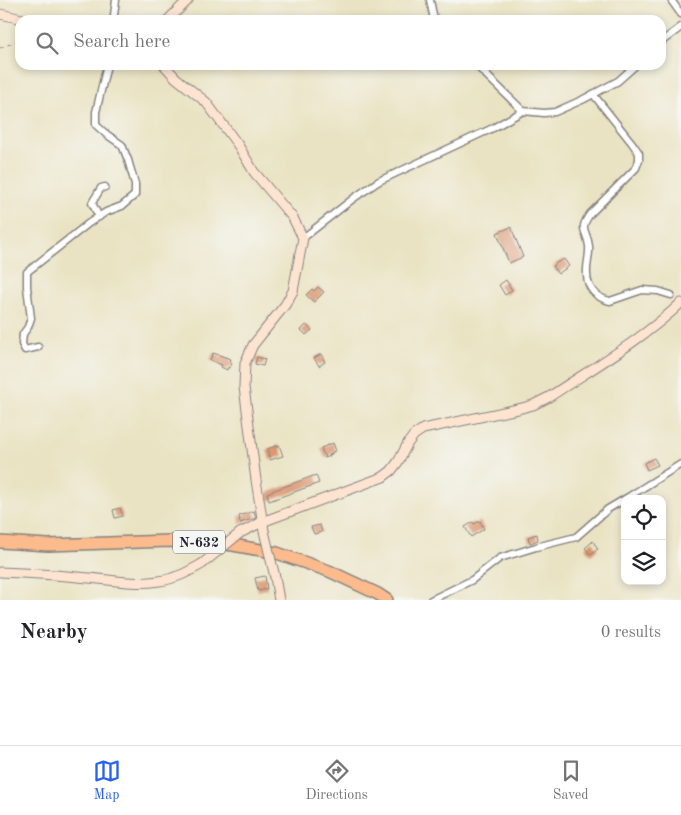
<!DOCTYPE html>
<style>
:root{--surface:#fff;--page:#f2f2f2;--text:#202124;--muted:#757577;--line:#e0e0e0;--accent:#2563eb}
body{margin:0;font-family:"Old Standard TT",serif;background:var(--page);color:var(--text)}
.controls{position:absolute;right:15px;bottom:15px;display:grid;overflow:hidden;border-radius:10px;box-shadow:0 2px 8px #0003}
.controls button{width:45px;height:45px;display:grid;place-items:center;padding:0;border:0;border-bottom:1px solid var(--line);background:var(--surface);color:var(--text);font:25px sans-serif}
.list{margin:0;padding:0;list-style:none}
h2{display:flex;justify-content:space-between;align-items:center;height:65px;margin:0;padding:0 20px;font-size:21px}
h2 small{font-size:16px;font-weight:400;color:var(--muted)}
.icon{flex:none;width:28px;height:28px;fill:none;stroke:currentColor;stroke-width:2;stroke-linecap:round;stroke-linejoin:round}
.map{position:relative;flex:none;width:681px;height:600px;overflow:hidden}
.search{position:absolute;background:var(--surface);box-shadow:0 2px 8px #0003;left:15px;right:15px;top:15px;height:55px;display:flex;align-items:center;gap:12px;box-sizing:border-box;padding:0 18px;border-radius:15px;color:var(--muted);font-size:19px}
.sheet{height:145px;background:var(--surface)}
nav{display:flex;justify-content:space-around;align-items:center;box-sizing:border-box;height:70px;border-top:1px solid var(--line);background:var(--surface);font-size:14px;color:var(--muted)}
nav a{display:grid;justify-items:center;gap:2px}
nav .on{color:var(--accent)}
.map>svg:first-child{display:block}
.building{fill:#da936c}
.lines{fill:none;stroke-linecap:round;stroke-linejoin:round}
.street-casing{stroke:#86827f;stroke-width:9}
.secondary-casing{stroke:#86827f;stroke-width:11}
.highway-casing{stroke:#86827f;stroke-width:14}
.path{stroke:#86827f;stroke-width:1;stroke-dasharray:4 4;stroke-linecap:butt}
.street{stroke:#fff;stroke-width:6}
.secondary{stroke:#fde4d1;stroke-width:9}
.highway{stroke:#fbbb8c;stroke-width:11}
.secondary-bridge-casing{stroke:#86827f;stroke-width:11;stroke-linecap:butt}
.secondary-bridge{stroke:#fde4d1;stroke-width:9}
.labels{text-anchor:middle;stroke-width:5;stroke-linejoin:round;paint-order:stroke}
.shield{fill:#f6f6f2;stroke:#626272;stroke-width:1}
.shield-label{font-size:14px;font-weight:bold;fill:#22223b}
</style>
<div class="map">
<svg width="681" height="600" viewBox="0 0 681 600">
<rect width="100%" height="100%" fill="#f6f6f2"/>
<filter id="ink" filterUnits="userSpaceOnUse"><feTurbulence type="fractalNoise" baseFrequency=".02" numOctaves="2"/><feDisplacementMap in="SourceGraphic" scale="10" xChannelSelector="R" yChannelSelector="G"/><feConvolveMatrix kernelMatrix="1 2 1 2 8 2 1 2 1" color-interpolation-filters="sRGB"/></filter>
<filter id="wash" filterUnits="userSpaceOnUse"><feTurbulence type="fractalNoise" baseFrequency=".0096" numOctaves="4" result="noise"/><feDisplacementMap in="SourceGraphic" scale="20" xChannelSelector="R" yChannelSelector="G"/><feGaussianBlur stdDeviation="1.12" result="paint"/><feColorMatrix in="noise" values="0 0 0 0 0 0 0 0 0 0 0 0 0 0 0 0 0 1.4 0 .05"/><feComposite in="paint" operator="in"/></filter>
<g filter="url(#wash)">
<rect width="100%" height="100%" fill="#eae3c3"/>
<g id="blocks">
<g class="building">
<path d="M511,227L523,257L509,263L497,233Z"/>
<path d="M564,259L569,266L558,274L553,267L556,263Z"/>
<path d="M506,280L512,290L505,295L499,285Z"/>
<path d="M318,287L324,292L314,302L306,295L312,289L314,291Z"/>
<path d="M306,325L312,330L306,335L301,330Z"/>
<path d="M213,353L231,359L230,362L232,363L230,368L228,367L227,370L221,367L222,365L210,360Z"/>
<path d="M321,354L325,362L319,366L314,358Z"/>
<path d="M257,357L265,359L263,366L255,364Z"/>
<path d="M333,443L336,451L332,452V454L329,455L330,456L325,458L321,448Z"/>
<path d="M279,445L283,456L270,460L267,449Z"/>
<path d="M654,458L658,465L647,470L644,463Z"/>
<path d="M316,475L319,483L269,501L267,493Z"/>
<path d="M120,508L123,516L115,518L113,510Z"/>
<path d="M254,511L256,518L240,523L239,516Z"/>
<path d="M480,521L484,529L471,537L465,527L473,522L474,524Z"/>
<path d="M320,525L322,532L314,534L311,527Z"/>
<path d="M537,534L538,540L530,543L528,537Z"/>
<path d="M593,541L598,549L591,555L585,548Z"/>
<path d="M265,576L267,589L258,591L255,578Z"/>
</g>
</g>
</g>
<g filter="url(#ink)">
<use href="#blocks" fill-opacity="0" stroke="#86827f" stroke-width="1"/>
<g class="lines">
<g class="street-casing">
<g id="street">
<path d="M430,0L434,20"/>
<path d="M671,0L681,14"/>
<path d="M115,20L114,15L116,0"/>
<path d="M661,42L681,27"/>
<path d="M476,65L523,111"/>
<path d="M593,94L632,143L639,153V160L636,168L590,214C578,231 587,229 589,246C590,256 586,265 587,274C587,288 596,298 610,301L642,290L658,291L671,295"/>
<path d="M99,217L92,203L101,188L105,187"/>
<path d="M303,238L354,198L379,181L493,128L523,111L544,113L555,112L582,100L618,81L636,65"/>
<path d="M38,347L25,350L22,344L23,334L28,327L31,318L27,287V272L89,223L106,212L122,206L135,195V184L128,160L122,145L106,134L96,125V112L107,65"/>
<path d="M625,499L681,464"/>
<path d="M431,600L472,580L500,558L536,547L576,537L608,509L625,499"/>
</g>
</g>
<g class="secondary-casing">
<g id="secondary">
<path d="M0,14L27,20"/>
<path d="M168,20L188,0"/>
<path d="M164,65L176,78L206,102L238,145L254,172L293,218L303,238L293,291L285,305L253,345L245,363L244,387L256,480L264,531"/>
<path d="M240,533L262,522L383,477L391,471L398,462L408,443L414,435L423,429L518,409L533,405L549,397C594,367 642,340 681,303"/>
<path d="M0,572C30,573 59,575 89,578C112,580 136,585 159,581C175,579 188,572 202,564"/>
<path d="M275,577L279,600"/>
</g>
</g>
<g class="highway-casing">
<path id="highway" d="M0,542L48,545L170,541L205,542L233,545L277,553L329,571L378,594L387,600"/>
</g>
<path class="path" d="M0,48L20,40"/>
<use href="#street" class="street"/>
<use href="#secondary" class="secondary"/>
<use href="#highway" class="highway"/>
<g class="secondary-bridge-casing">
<g id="secondary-bridge">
<path d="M264,531L275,577"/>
<path d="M202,564L240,533"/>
</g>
</g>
<use href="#secondary-bridge" class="secondary-bridge"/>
</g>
</g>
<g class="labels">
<rect class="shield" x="173" y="530.5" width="52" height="23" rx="4"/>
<g class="shield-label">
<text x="199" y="547">N-632</text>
</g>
</g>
</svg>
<div class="controls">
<button><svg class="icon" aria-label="locate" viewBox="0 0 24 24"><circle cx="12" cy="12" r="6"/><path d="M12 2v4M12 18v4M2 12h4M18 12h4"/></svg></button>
<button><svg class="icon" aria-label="layers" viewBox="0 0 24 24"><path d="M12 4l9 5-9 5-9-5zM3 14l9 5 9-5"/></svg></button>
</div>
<div class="search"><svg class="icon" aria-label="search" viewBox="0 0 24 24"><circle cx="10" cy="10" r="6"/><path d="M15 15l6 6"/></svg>Search here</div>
</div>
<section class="sheet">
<h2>Nearby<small>0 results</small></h2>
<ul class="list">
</ul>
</section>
<nav>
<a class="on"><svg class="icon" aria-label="map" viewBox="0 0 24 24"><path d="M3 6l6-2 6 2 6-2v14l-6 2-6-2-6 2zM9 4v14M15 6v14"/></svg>Map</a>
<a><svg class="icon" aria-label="directions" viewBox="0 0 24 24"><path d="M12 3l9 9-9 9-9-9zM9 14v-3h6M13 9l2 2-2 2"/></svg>Directions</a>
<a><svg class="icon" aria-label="saved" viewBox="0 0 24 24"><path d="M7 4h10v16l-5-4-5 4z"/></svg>Saved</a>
</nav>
